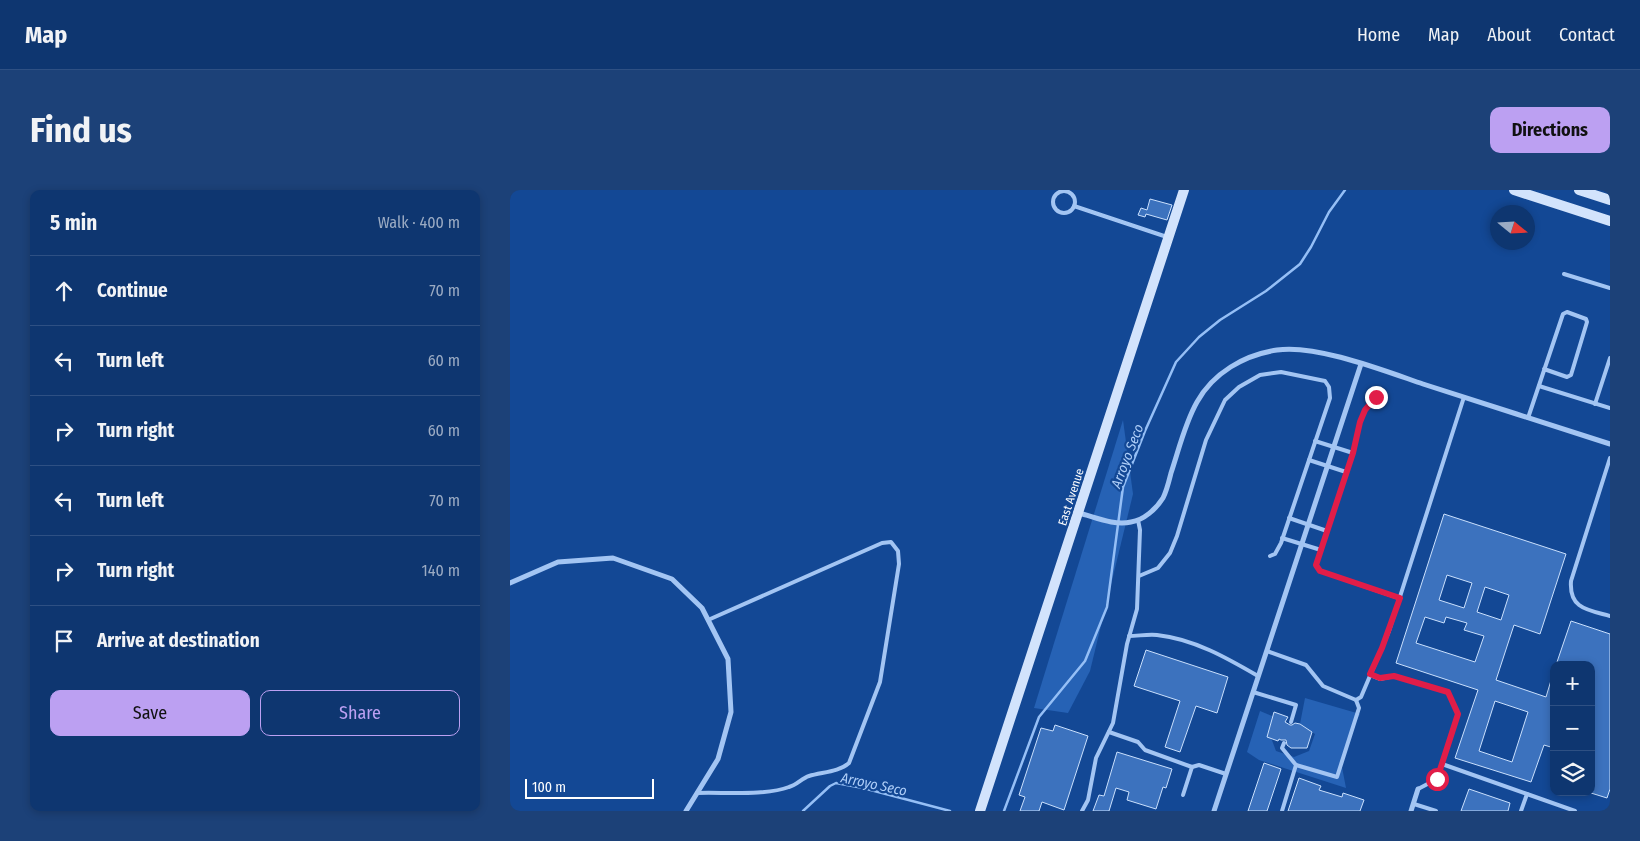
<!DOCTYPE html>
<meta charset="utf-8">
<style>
:root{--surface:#0e3670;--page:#1c4178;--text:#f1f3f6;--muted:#9babc3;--line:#2e5083;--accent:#bca0f2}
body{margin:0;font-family:"Fira Sans Condensed",sans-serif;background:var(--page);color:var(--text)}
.controls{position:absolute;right:15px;bottom:15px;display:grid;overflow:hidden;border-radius:10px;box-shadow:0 2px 8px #0003}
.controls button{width:45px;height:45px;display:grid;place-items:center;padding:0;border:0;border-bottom:1px solid var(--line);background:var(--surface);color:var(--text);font:25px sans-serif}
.compass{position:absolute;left:980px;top:15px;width:45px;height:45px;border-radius:50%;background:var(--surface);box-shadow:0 2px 8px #0003;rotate:108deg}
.scale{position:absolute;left:15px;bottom:12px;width:129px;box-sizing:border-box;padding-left:5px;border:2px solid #fff;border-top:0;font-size:14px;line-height:18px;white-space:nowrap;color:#fff;-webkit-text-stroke:4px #134895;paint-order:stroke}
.stop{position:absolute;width:15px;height:15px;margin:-11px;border:4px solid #e11d48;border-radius:50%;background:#fff}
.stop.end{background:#e11d48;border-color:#fff;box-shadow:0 1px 5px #0008}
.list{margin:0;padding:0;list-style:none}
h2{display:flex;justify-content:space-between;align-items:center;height:65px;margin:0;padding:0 20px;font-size:21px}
h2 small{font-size:16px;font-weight:400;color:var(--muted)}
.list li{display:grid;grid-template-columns:32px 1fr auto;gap:15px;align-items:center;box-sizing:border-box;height:70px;padding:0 20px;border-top:1px solid var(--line)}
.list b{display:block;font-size:19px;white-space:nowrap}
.list em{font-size:16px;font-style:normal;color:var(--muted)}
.actions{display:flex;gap:10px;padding:15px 20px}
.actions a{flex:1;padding:11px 0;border:1px solid var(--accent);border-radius:10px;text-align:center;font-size:18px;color:var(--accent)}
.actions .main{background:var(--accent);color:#111}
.icon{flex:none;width:28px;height:28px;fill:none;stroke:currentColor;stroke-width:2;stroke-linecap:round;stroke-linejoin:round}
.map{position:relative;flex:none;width:1100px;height:621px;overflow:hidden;border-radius:10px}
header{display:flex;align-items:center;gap:30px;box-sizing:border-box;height:70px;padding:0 25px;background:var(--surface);border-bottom:1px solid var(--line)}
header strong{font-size:24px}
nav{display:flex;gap:28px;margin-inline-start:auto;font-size:18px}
.intro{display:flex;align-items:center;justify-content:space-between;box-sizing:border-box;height:120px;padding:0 30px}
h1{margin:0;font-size:35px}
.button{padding:12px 22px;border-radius:10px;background:var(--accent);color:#111;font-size:18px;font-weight:700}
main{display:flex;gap:30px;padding:0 30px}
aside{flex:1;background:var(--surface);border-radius:10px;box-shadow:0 2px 8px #0003}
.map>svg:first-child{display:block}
.green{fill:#2662b5}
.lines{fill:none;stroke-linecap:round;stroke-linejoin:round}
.stream{stroke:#95bff6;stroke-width:2.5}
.building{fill:#3c72be;stroke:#cae0fd;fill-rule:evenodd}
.lane{stroke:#a3c5f3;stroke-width:4}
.street{stroke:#a3c5f3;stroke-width:5}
.secondary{stroke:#d2e3fc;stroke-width:10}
.route{stroke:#e11d48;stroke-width:6}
.labels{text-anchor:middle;stroke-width:4.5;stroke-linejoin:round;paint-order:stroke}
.street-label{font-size:12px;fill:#fff;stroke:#134895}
.water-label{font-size:14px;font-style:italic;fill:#afcff9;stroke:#134895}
</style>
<header>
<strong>Map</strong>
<nav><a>Home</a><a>Map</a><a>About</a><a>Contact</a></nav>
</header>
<div class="intro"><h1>Find us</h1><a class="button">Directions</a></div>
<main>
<aside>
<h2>5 min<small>Walk · 400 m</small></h2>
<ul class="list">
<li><svg class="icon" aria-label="ahead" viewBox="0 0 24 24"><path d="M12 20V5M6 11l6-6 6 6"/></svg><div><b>Continue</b></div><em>70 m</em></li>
<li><svg class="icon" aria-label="left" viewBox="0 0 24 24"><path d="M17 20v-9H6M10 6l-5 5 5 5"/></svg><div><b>Turn left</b></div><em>60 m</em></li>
<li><svg class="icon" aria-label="right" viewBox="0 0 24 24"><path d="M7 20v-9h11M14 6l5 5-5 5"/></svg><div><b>Turn right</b></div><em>60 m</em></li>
<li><svg class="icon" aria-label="left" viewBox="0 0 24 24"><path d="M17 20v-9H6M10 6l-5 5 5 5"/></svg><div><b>Turn left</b></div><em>70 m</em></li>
<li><svg class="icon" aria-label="right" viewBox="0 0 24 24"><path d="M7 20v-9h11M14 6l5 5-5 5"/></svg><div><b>Turn right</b></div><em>140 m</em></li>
<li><svg class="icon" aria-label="arrive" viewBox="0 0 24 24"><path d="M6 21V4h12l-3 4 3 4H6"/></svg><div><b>Arrive at destination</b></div></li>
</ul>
<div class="actions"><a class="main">Save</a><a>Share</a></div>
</aside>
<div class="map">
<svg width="1100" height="621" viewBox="0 0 1100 621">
<rect width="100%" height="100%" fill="#134895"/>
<g class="green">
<path d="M613,230L623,304L580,481L558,523L524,518Z"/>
<path d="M795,508L850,524L840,543L831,572L836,598L749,570L737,562L750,521L762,526L760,545L766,561L784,567L799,561L805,544L790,534Z"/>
</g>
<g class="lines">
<g class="stream">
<path d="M293,621L320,596L326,593L353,598L440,621"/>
<path d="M494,621L529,527L575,471L597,417L613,297L635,241L666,172L689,147L710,130L756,101L790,74L801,57L819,22L835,0"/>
</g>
</g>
<g class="building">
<path d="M640,9L662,15L657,30L636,24L635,27L628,25L631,18L637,20Z"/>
<path d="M934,324L1056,364L1030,444L1004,435L986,490L1036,507L1042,487H1044V524L1042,531L1044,532V558L1034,555L1021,592L945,568L968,500L886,473ZM937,385L962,393L954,418L929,410ZM975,397L999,405L991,430L967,422ZM915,427L934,433L936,427L957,433L954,440L974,446L965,472L906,453ZM985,511L1018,522L1002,572L969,561Z"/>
<path d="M1061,431L1100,444V599L1097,608L1081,603V475H1046Z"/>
<path d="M636,460L718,487L707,523L686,516L670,562L655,557L670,511L624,496Z"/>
<path d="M764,522L778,527L775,532L780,535H782L785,533L790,534L802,542L797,558H781L777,555L776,550H771L769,549L768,551L757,547Z"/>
<path d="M545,535L578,546L554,620L532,612L529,621H510L515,607L509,605L531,538L543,541Z"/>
<path d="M607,562L662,579L656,598L653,597L646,619L617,610L619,602L606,598L599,621H583L589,605L594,606Z"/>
<path d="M754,573L771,579L757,621H738Z"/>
<path d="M789,588L811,596L809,600L832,607L833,603L854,610L850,621H778Z"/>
<path d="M959,599L1000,613L998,621H951Z"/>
</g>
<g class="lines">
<g class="lane">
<circle cx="554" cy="12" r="11"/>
<path d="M564,16L657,47"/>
<path d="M1054,84L1100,98"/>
<path d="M1029,196L1100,218"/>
<path d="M866,207L855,220L850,232L843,263L806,375L810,381L889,408"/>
<path d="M1085,214L1100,168"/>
<path d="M1018,228L1053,124L1057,122L1076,129L1077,132L1061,185L1057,187L1034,179"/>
<path d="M805,251L843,263"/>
<path d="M1100,268L1061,391C1059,419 1078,420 1100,426"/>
<path d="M799,270L836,282"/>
<path d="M779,328L817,341"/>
<path d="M772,348L811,360"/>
<path d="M629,386L648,378L660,363L667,346L696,250L715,210L729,197L750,185L771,182L815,191L819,197L820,208L771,353L765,364L760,366"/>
<path d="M619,446C628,446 638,444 647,445C684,449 717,468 748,486"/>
<path d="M757,461L796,475L813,496L846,510L851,507L879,441L954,207"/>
<path d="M860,485L870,489L884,486L938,502L948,524L927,589L908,599"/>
<path d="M743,502L786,515L781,532"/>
<path d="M599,542L628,552L635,560L682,577L689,575L716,584"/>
<path d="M932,574L1017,604L1011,621"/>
<path d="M786,575L827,587L849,518L846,510"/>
<path d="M187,603C214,602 255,606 279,597C287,595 292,588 299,586C312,582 329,582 339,573L370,492L389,374L388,361L381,352L372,353L198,430"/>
<path d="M1017,604L1065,621"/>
<path d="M673,605L682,577"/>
<path d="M904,614L926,621"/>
<path d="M572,621L578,610L586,568L603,533L617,454L627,419L630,340L628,330"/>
<path d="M772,621L786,575L772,558L774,553"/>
</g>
<g class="street">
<path d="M569,323C585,327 604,336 621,332C634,330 646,319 653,308C657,300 659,291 661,283C669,259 675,233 687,212C703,183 734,165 767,160C806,154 875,181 913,194C975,214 1038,234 1100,254"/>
<path d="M0,393L48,372L103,368L162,389L192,418L218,469L221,522L208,569L176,621"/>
<path d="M704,621L851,174"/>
<path d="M901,621L908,599"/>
</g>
<g class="secondary">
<path d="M1004,0L1100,31"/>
<path d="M1069,0L1100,10"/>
<path d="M470,621L674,0"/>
</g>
</g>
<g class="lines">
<path class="route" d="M866,207L855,220L850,232L843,263L806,375L810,381L890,408L872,458L860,484L870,488L884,486L938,502L948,524L927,589"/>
</g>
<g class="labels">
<g class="street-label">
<text transform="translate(561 307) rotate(-72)" y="4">East Avenue</text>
</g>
<g class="water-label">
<text transform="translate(617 266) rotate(-69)" y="5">Arroyo Seco</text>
<text transform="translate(364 594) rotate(12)" y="5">Arroyo Seco</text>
</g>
</g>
</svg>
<div class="controls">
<button>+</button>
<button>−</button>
<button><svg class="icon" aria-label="layers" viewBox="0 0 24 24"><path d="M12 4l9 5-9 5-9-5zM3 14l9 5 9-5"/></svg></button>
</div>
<svg class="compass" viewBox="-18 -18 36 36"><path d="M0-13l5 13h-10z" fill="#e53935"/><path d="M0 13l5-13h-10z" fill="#9babc3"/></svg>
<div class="scale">100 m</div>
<div class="stop" style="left:927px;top:589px"></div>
<div class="stop end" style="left:866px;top:207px"></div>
</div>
</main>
